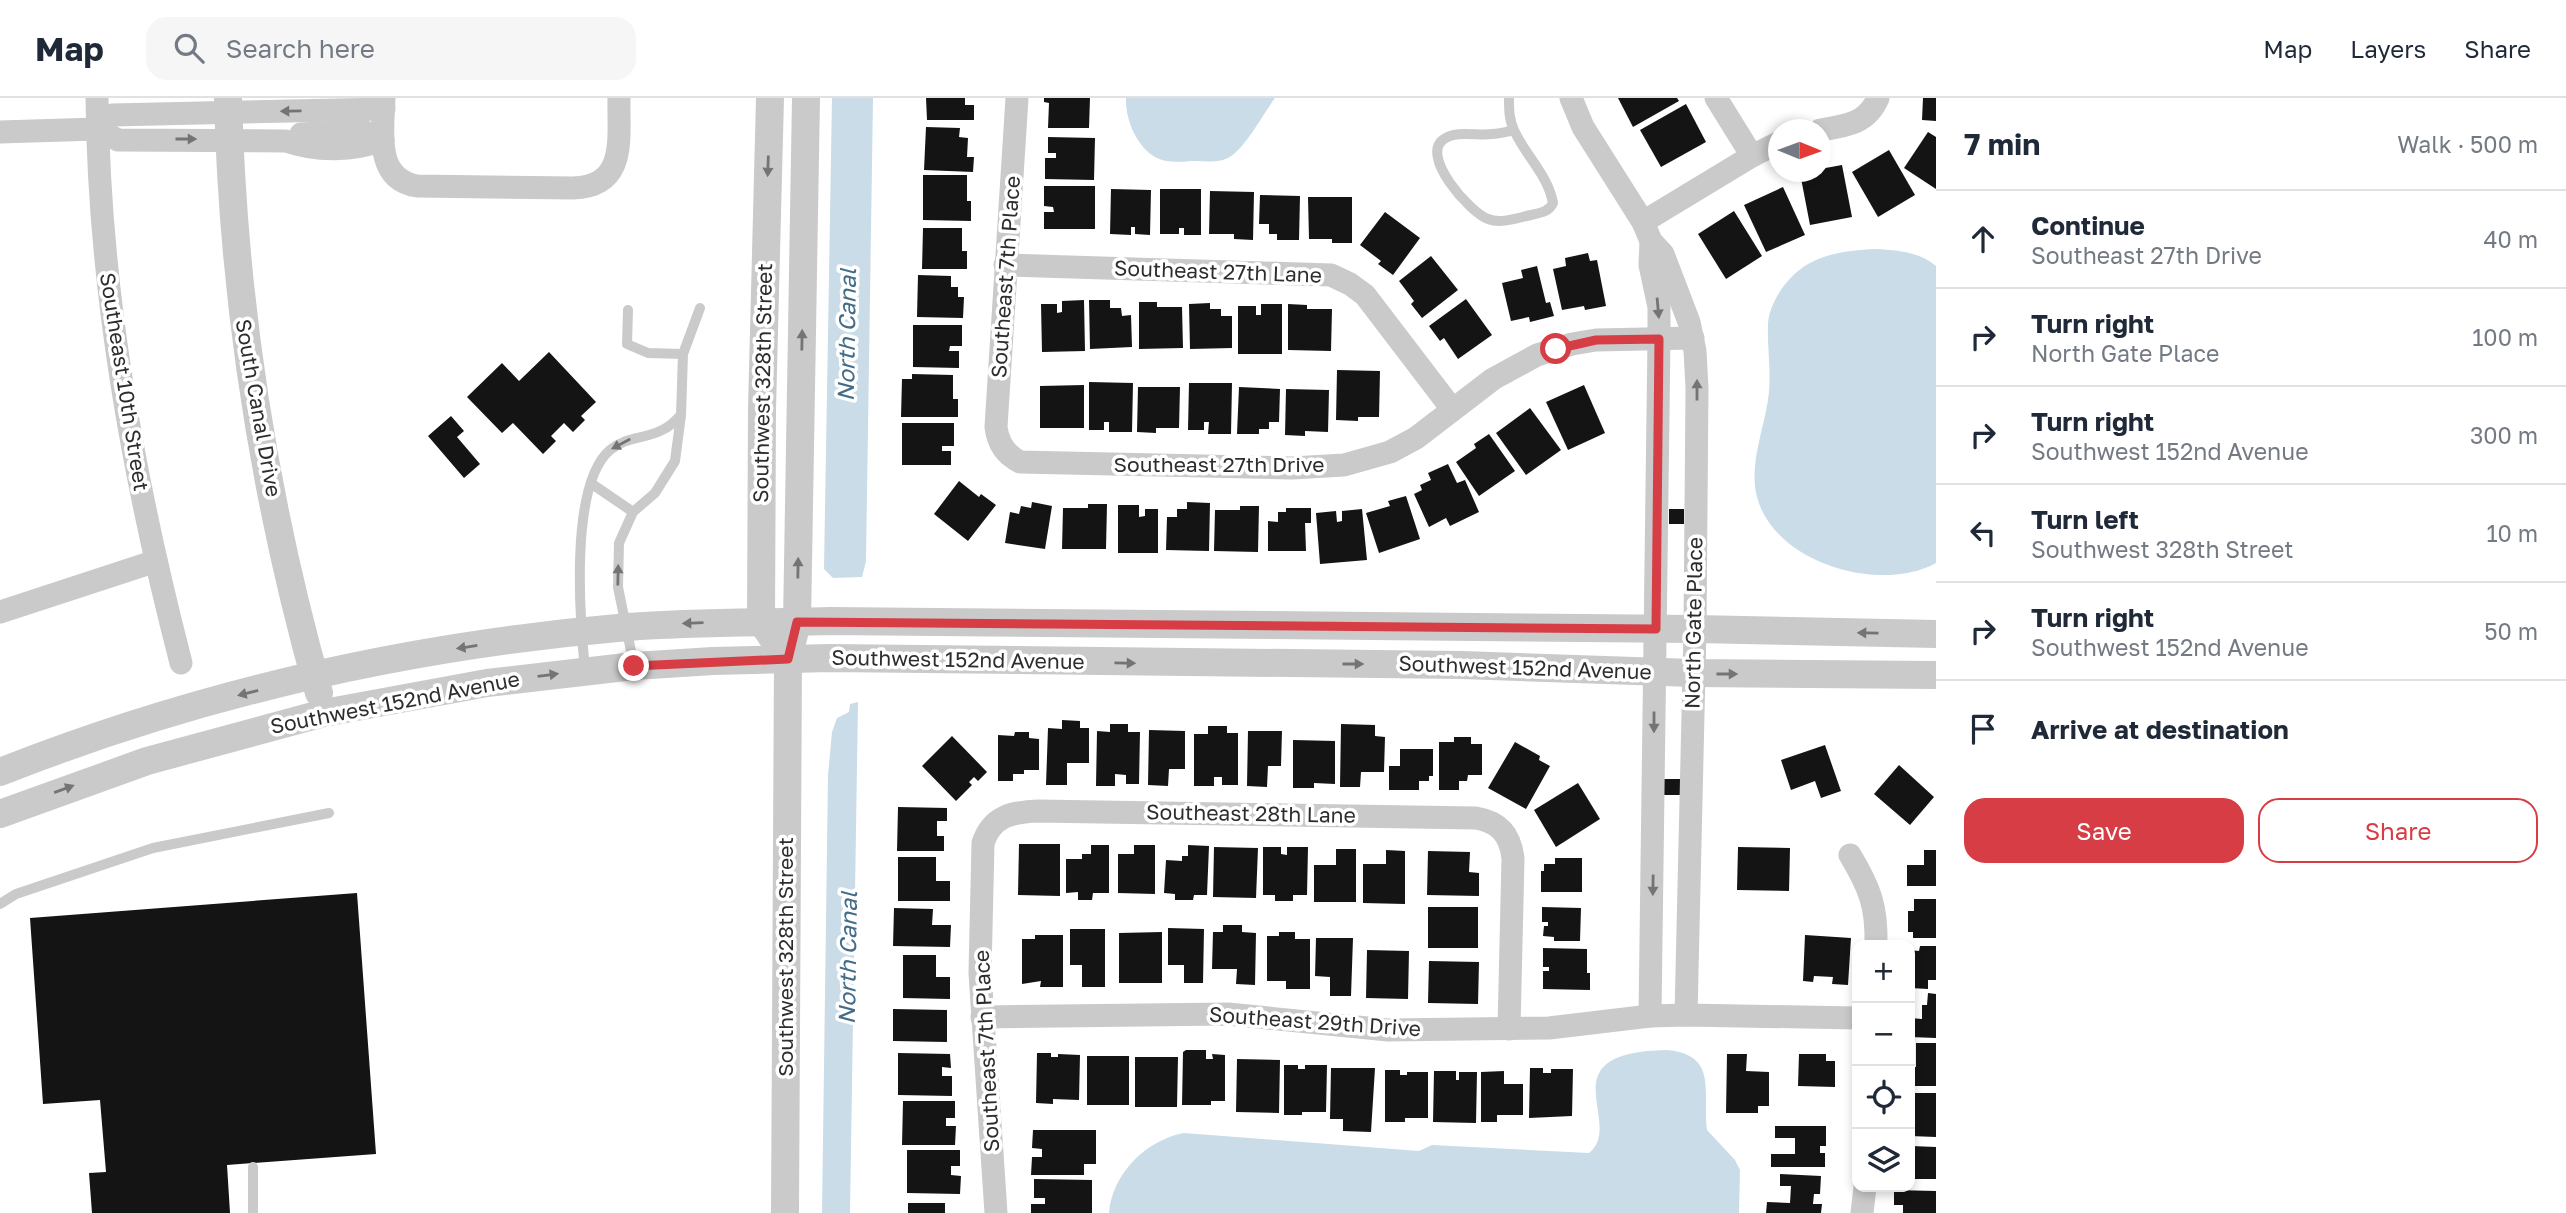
<!DOCTYPE html>
<meta charset="utf-8">
<style>
:root{--surface:#fff;--page:#f6f6f7;--text:#1f2937;--muted:#747a83;--line:#e0e1e3;--accent:#d63d45}
body{margin:0;font-family:"Golos Text",sans-serif;background:var(--page);color:var(--text)}
.controls{position:absolute;right:21px;bottom:21px;display:grid;overflow:hidden;border-radius:14px;box-shadow:0 4px 10px #0003}
.controls button{width:63px;height:63px;display:grid;place-items:center;padding:0;border:0;border-bottom:2px solid var(--line);background:var(--surface);color:var(--text);font:35px sans-serif}
.compass{position:absolute;left:1768px;top:21px;width:63px;height:63px;border-radius:50%;background:var(--surface);box-shadow:0 4px 10px #0003;rotate:91deg}
.stop{position:absolute;width:21px;height:21px;margin:-16px;border:5px solid #d63d45;border-radius:50%;background:#fff}
.stop.end{background:#d63d45;border-color:#fff;box-shadow:0 2px 7px #0008}
.list{margin:0;padding:0;list-style:none}
h2{display:flex;justify-content:space-between;align-items:center;height:91px;margin:0;padding:0 28px;font-size:30px}
h2 small{font-size:23px;font-weight:400;color:var(--muted)}
.list li{display:grid;grid-template-columns:46px 1fr auto;gap:21px;align-items:center;box-sizing:border-box;height:98px;padding:0 28px;border-top:2px solid var(--line)}
.list b{display:block;font-size:26px;white-space:nowrap}
.list p{margin:0;font-size:23px;white-space:nowrap;color:var(--muted)}
.list em{font-size:23px;font-style:normal;color:var(--muted)}
.actions{display:flex;gap:14px;padding:21px 28px}
.actions a{flex:1;padding:16px 0;border:2px solid var(--accent);border-radius:21px;text-align:center;font-size:24px;color:var(--accent)}
.actions .main{background:var(--accent);color:#fff}
.icon{flex:none;width:38px;height:38px;fill:none;stroke:currentColor;stroke-width:2;stroke-linecap:round;stroke-linejoin:round}
.map{position:relative;flex:none;width:1936px;height:1115px;overflow:hidden}
header{display:flex;align-items:center;gap:42px;box-sizing:border-box;height:98px;padding:0 35px;background:var(--surface);border-bottom:2px solid var(--line)}
header strong{font-size:33px}
nav{display:flex;gap:38px;margin-inline-start:auto;font-size:24px}
.search{width:490px;height:63px;background:var(--page);display:flex;align-items:center;gap:18px;box-sizing:border-box;padding:0 24px;border-radius:21px;color:var(--muted);font-size:26px}
main{display:flex}
aside{flex:1;background:var(--surface)}
.map>svg:first-child{display:block}
.water{fill:#cadce8}
.building{fill:#141414}
.lines{fill:none;stroke-linecap:round;stroke-linejoin:round}
.service{stroke:#cacaca;stroke-width:10}
.minor{stroke:#cacaca;stroke-width:23}
.tertiary{stroke:#cacaca;stroke-width:28}
.oneway{fill:#747474}
.route{stroke:#d63d45;stroke-width:9}
.labels{text-anchor:middle;stroke-width:7;stroke-linejoin:round;paint-order:stroke}
.street-label{font-size:21px;fill:#2d2d2d;stroke:#fff}
.water-label{font-size:23px;font-style:italic;fill:#426c88;stroke:#fff}
</style>
<header>
<strong>Map</strong>
<div class="search"><svg class="icon" aria-label="search" viewBox="0 0 24 24"><circle cx="10" cy="10" r="6"/><path d="M15 15l6 6"/></svg>Search here</div>
<nav><a>Map</a><a>Layers</a><a>Share</a></nav>
</header>
<main>
<div class="map">
<svg width="1936" height="1115" viewBox="0 0 1936 1115">
<rect width="100%" height="100%" fill="#fff"/>
<g class="water">
<path d="M832,0H873L866,463L862,479L833,480L824,471Z"/>
<path d="M1126,0H1275C1263,16 1245,51 1228,60C1218,65 1206,63 1196,63C1184,63 1168,66 1157,60C1137,50 1125,21 1126,0Z"/>
<path d="M1876,151C1896,152 1920,154 1936,168V465C1881,496 1774,465 1757,399C1748,365 1766,327 1769,294C1771,270 1767,248 1768,225C1770,201 1792,172 1814,163C1833,154 1855,152 1876,151Z"/>
<path d="M858,604L850,1115H822L828,677L832,634L837,620L849,614L850,606Z"/>
<path d="M1667,952C1719,957 1702,994 1707,1032L1735,1062L1740,1072L1739,1115H1109C1112,1076 1146,1042 1184,1035L1419,1053L1432,1047L1589,1055C1626,1026 1544,954 1667,952Z"/>
</g>
<g class="building">
<path d="M926,0H965V7H974V22H927Z"/>
<path d="M1044,0H1090L1089,30H1048L1049,5L1044,4Z"/>
<path d="M1618,0H1677L1679,3L1633,29Z"/>
<path d="M1923,0H1936V23L1922,22Z"/>
<path d="M1686,6L1706,44L1661,69L1640,32Z"/>
<path d="M926,29L960,30L959,39L968,40L967,59H974L973,74L924,72Z"/>
<path d="M1928,34L1936,39V91L1904,70Z"/>
<path d="M1048,39L1095,40L1094,82L1045,81V60H1056V55H1048Z"/>
<path d="M1889,52L1915,97L1878,119L1852,74Z"/>
<path d="M1842,67L1852,119L1810,127L1800,75L1820,74V71Z"/>
<path d="M923,77H967V103H971V123L923,122Z"/>
<path d="M1044,88H1095V131H1044V114H1054L1053,109L1044,108Z"/>
<path d="M1783,89L1805,137L1766,154L1744,107Z"/>
<path d="M1111,91L1151,92L1150,137L1135,136V129H1131V137L1110,136Z"/>
<path d="M1160,91H1201V137H1184V130H1179V136H1160Z"/>
<path d="M1210,93L1254,94L1253,142L1234,141V136H1209Z"/>
<path d="M1260,97L1300,98L1299,142H1277V136H1269V126H1259Z"/>
<path d="M1308,99H1352V145H1332V141H1309Z"/>
<path d="M1734,113L1762,158L1726,181L1698,136Z"/>
<path d="M1385,114L1420,140L1393,177L1378,166L1381,163L1360,147Z"/>
<path d="M923,130H962V153H967V171H922Z"/>
<path d="M1588,155L1590,163L1597,162L1606,208L1585,212L1584,208L1562,212L1553,171L1566,168L1565,160Z"/>
<path d="M1431,158L1458,192L1422,220L1411,206L1414,203L1399,183Z"/>
<path d="M1537,168L1546,205L1550,204L1554,218L1530,224L1529,219L1511,223L1502,185L1523,180L1521,172Z"/>
<path d="M918,177L951,178V189H958V199H964L963,220L917,219Z"/>
<path d="M1466,201L1492,237L1458,261L1444,240L1440,243L1429,228Z"/>
<path d="M1084,202L1085,253L1042,254L1041,206H1057V215L1062,214V203Z"/>
<path d="M1089,202H1110V210H1121L1122,218L1131,217L1132,249L1090,251Z"/>
<path d="M1139,204H1157V209H1182L1183,250L1139,251Z"/>
<path d="M1210,205V211H1221V218H1232V250L1190,251L1189,206Z"/>
<path d="M1261,206H1282V256H1238V208H1256V217H1261Z"/>
<path d="M1288,206L1307,207V211H1332L1331,253L1288,252Z"/>
<path d="M913,227H962V248H950L949,253H959V270L913,269Z"/>
<path d="M549,254L596,304L581,318L585,322L573,334L564,325L551,338L556,343L543,356L513,325L502,335L467,299L502,265L519,283Z"/>
<path d="M1337,272L1380,273L1379,319H1358V323L1336,322Z"/>
<path d="M912,276L953,277V301H958V319H901L902,281H912Z"/>
<path d="M1089,284L1133,285L1132,334H1109V324H1104V332H1089Z"/>
<path d="M1189,285H1232L1231,336H1208L1209,324H1204V332H1188Z"/>
<path d="M1084,287V330H1040V288Z"/>
<path d="M1584,287L1605,335L1568,352L1546,304Z"/>
<path d="M1138,289H1180L1179,330H1156V335L1137,334Z"/>
<path d="M1239,289L1280,291L1279,324H1269V331H1259V336H1237Z"/>
<path d="M1286,291L1329,292L1328,334L1305,333V338L1285,337Z"/>
<path d="M1530,310L1561,352L1526,377L1496,335Z"/>
<path d="M451,318L464,333L457,339L480,366L464,380L428,338Z"/>
<path d="M902,325H954V348H942V353H951V367H902Z"/>
<path d="M1489,336L1515,373L1479,398L1456,364L1476,350L1474,346Z"/>
<path d="M1448,366L1457,385L1465,382L1479,414L1450,428L1446,420L1429,429L1414,396L1422,392L1420,387L1431,382L1428,375Z"/>
<path d="M959,383L979,399L981,396L996,407L968,443L934,416Z"/>
<path d="M1406,398L1420,441L1379,455L1366,415L1390,408L1388,403Z"/>
<path d="M1032,404L1052,408L1045,451L1005,445L1010,414L1019,416L1021,408L1031,410Z"/>
<path d="M1187,404L1210,405L1209,453L1166,452L1167,419H1177V411H1187Z"/>
<path d="M1088,406H1107L1106,451H1062L1063,410H1088Z"/>
<path d="M1118,407H1139V419L1145,418V411H1158V455H1118Z"/>
<path d="M1240,408H1259L1258,454L1214,453L1215,412H1240Z"/>
<path d="M1286,410H1311V425H1305L1306,453H1268V423L1278,424V414H1286Z"/>
<path d="M1362,411L1367,462L1320,466L1316,415L1336,413L1337,424L1342,423V413Z"/>
<rect x="1669" y="411" width="15" height="15"/>
<path d="M1062,622L1080,623V630H1089V665H1067V687H1046L1048,630L1062,631Z"/>
<path d="M1110,626H1128V634H1140L1139,686H1126V677L1115,676V688H1096L1097,633L1110,634Z"/>
<path d="M1341,626L1375,627V638L1385,639L1384,674H1361L1360,689H1340Z"/>
<path d="M1208,628H1227V635H1238V687H1222V679H1214V688H1194V636H1208Z"/>
<path d="M1149,632L1185,633V671H1169L1168,688L1148,687Z"/>
<path d="M1248,633H1282L1281,668H1268L1267,689L1247,688Z"/>
<path d="M1015,634H1029V640L1039,641V672H1024V676H1013V683H998V637L1014,638Z"/>
<path d="M952,638L987,674L978,683L974,679L969,684L972,687L956,703L922,668Z"/>
<path d="M1454,639H1471V646H1482V677H1468L1467,683H1459V692H1439V644H1454Z"/>
<path d="M1293,642L1335,643V686L1314,685V690H1293Z"/>
<path d="M1515,644L1540,658L1539,662L1550,668L1526,711L1488,690Z"/>
<path d="M1825,647L1841,693L1821,700L1815,683L1791,692L1781,662Z"/>
<path d="M1400,651H1433V678H1429V683H1419V692H1389V668H1400Z"/>
<path d="M1899,667L1934,699L1910,727L1874,696Z"/>
<path d="M1664,681H1680L1681,697H1664Z"/>
<path d="M1578,685L1600,721L1556,749L1534,712Z"/>
<path d="M898,709L947,710V723H937V738H944V753H897Z"/>
<path d="M1019,746H1060V798L1018,797Z"/>
<path d="M1091,747H1109V795H1093L1092,802H1078V794L1066,795V761H1082V756H1091Z"/>
<path d="M1134,747H1155V796L1118,795V756H1134Z"/>
<path d="M1188,747L1209,748L1207,797H1194L1193,802H1175V796L1164,795L1166,762L1182,763V758H1188Z"/>
<path d="M1214,749L1258,750L1256,800L1213,799Z"/>
<path d="M1263,749H1281V756L1287,757V749H1308L1307,797H1293V803H1275V797H1263Z"/>
<path d="M1738,749L1790,750L1789,793L1737,792Z"/>
<path d="M1336,751H1356V804H1314V767H1336Z"/>
<path d="M1386,752L1405,753V806L1363,805V766H1386Z"/>
<path d="M1924,752H1936V788H1907V767H1924Z"/>
<path d="M1428,753L1470,754L1469,774L1479,775V798L1427,797Z"/>
<path d="M898,759H936V783H950V803H898Z"/>
<path d="M1555,760H1582V794H1541V773H1544V766H1555Z"/>
<path d="M357,795L376,1056L227,1067L230,1115H92L89,1075L106,1074L100,1002L43,1006L30,820Z"/>
<path d="M1914,801H1936V840H1913V834H1908V813H1914Z"/>
<rect x="1428" y="809" width="50" height="41"/>
<path d="M1542,809L1581,810L1580,843H1554V839L1543,838L1544,828H1548V824H1542Z"/>
<path d="M894,810L933,811L932,827H951L950,849L893,848Z"/>
<path d="M1223,827H1242V834L1256,835L1255,887L1236,886L1237,871H1212L1213,834H1223Z"/>
<path d="M1168,830L1204,831L1203,885H1184V867H1168Z"/>
<path d="M1070,831H1105V889H1082V867H1070Z"/>
<path d="M1162,834V885H1119V835Z"/>
<path d="M1279,834H1295V841H1310V891H1286V883H1267V838H1279Z"/>
<path d="M1035,837H1063V889H1040L1041,883L1022,886V841H1035Z"/>
<path d="M1805,837L1851,840L1848,887L1832,886L1833,879L1814,878L1813,884L1803,883Z"/>
<path d="M1316,840H1353L1351,898H1330V879L1315,878Z"/>
<path d="M1920,848H1936V882H1928V891L1910,890V852L1919,853Z"/>
<path d="M1543,850L1587,851V875H1590V892L1543,891V873H1549V869H1543Z"/>
<path d="M1367,852L1409,853L1408,901L1366,900Z"/>
<path d="M903,857H936V879H950V901L903,900Z"/>
<path d="M1429,863L1479,864L1478,906L1428,905Z"/>
<path d="M1928,895L1936,896V940L1910,939V920L1922,921V907H1927Z"/>
<path d="M893,911L947,912V944L893,943Z"/>
<path d="M1916,945H1936V988H1910V969H1916Z"/>
<path d="M1186,952H1206V961H1213L1212,956L1225,957V1003H1211V1007H1182L1183,954Z"/>
<path d="M898,955L950,956L951,970L942,969V978H952V998L898,997Z"/>
<path d="M1037,955H1051V959H1058V956L1080,957L1079,1002L1053,1001V1006L1036,1005Z"/>
<path d="M1727,956H1747L1746,973L1769,974V1008H1758V1015H1726Z"/>
<path d="M1799,956H1826V963H1835V989L1798,988Z"/>
<rect x="1087" y="958" width="42" height="49"/>
<path d="M1135,959H1178L1177,1009H1135Z"/>
<path d="M1237,961L1280,962L1279,1015L1236,1014Z"/>
<path d="M1284,967H1298V971H1305V967H1327L1326,1014H1302V1017H1284Z"/>
<path d="M1331,970H1375L1371,1034L1343,1033V1021H1330Z"/>
<path d="M1530,970H1543V975H1551V971H1573L1572,1018L1529,1020Z"/>
<path d="M1385,972H1400V977H1407V974H1428V1020H1405V1024H1385Z"/>
<path d="M1434,973H1456V982H1459V974H1477L1476,1025L1433,1024Z"/>
<path d="M1504,973V986H1523V1017H1497V1024H1481V974Z"/>
<path d="M1913,995H1936V1039L1910,1038Z"/>
<path d="M903,1003H955V1020H946V1028H956L955,1047H902Z"/>
<path d="M1775,1028H1826V1048H1820V1055H1825V1069H1771V1056H1795V1040H1775Z"/>
<path d="M1033,1032H1096V1066H1084V1077H1031L1032,1059H1042V1051L1032,1050Z"/>
<path d="M1911,1048L1936,1049V1081H1910Z"/>
<path d="M907,1052H960V1068H951V1077L961,1078L960,1096L907,1095Z"/>
<path d="M1780,1076L1821,1078L1820,1096H1814L1813,1106H1822L1821,1115H1766L1767,1104L1790,1105L1791,1088H1780Z"/>
<path d="M1034,1081L1092,1082V1115H1031V1106H1045V1100H1034Z"/>
<path d="M1894,1092L1936,1093V1115H1903V1107H1894Z"/>
<rect x="908" y="1105" width="37" height="10"/>
</g>
<g class="lines">
<g class="service">
<path d="M1509,0C1509,11 1509,22 1514,32C1525,57 1548,77 1553,105C1549,114 1540,115 1531,117C1517,120 1501,126 1488,121C1470,115 1419,57 1444,41C1456,32 1478,38 1492,36C1499,36 1506,34 1514,32"/>
<path d="M628,212L627,246L648,255L683,256"/>
<path d="M592,386L633,414"/>
<path d="M634,568L618,489L619,445L633,414L655,395L675,363L681,317L683,256L700,210"/>
<path d="M585,572C580,522 569,387 610,352C628,337 645,342 664,331C671,328 676,322 681,317"/>
<path d="M0,806L16,796L153,750L329,715"/>
<path d="M253,1069V1115"/>
</g>
<g class="minor">
<path d="M97,0C99,192 133,379 181,565"/>
<path d="M384,0C383,32 374,81 417,88L573,90C628,88 618,40 619,0"/>
<path d="M1017,0L996,329C998,346 1006,357 1020,364L1292,370L1344,367L1390,354L1416,340L1493,281L1537,257L1572,246L1596,242L1693,240"/>
<path d="M1571,0L1583,29L1643,124L1651,143L1663,156L1689,224L1695,253L1697,290L1695,531L1686,917"/>
<path d="M1716,0L1752,58"/>
<path d="M97,31L112,17L384,11"/>
<path d="M1820,32C1845,28 1867,26 1878,0"/>
<path d="M0,34L97,31L118,42L286,43C317,54 353,53 383,42"/>
<path d="M301,36L363,33L383,42"/>
<path d="M1643,124L1752,58L1778,45"/>
<path d="M1005,167L1331,177L1350,186L1365,197L1452,311"/>
<path d="M0,514L156,463"/>
<path d="M1850,757C1870,790 1877,809 1876,847"/>
<path d="M1650,918L1659,241V209L1650,167L1651,143"/>
<path d="M982,919L1228,916L1388,932L1549,930L1650,918L1686,917L1857,920"/>
<path d="M996,1115L980,875L983,745C992,718 1012,714 1038,713L1476,720C1499,724 1510,736 1513,760L1509,931"/>
<path d="M1862,1115L1865,1089"/>
</g>
<g class="tertiary">
<path d="M228,0C233,201 264,401 319,595"/>
<path d="M770,0L762,311L761,523L772,539"/>
<path d="M0,674C200,595 414,547 628,529C695,524 762,525 829,523L1695,531L1936,536"/>
<path d="M0,716L147,663L324,615L487,585L634,568L713,563L830,560L1462,567L1693,575L1936,577"/>
<path d="M785,1115L788,561L797,524L806,0"/>
</g>
</g>
<defs><path id="oneway-solid" d="M-6-.8H1V-3.2L6.5 0L1 3.2V.8H-6Z" transform="scale(1.75)"/></defs>
<g class="oneway">
<use href="#oneway-solid" transform="translate(291 13) rotate(179)"/>
<use href="#oneway-solid" transform="translate(186 41)"/>
<use href="#oneway-solid" transform="translate(768 68) rotate(92)"/>
<use href="#oneway-solid" transform="translate(1658 210) rotate(85)"/>
<use href="#oneway-solid" transform="translate(802 242) rotate(-89)"/>
<use href="#oneway-solid" transform="translate(1697 292) rotate(-90)"/>
<use href="#oneway-solid" transform="translate(621 346) rotate(152)"/>
<use href="#oneway-solid" transform="translate(798 470) rotate(-89)"/>
<use href="#oneway-solid" transform="translate(618 477) rotate(-89)"/>
<use href="#oneway-solid" transform="translate(693 525) rotate(178)"/>
<use href="#oneway-solid" transform="translate(1868 535) rotate(-179)"/>
<use href="#oneway-solid" transform="translate(467 549) rotate(171)"/>
<use href="#oneway-solid" transform="translate(1125 565) rotate(1)"/>
<use href="#oneway-solid" transform="translate(1353 566)"/>
<use href="#oneway-solid" transform="translate(1727 576)"/>
<use href="#oneway-solid" transform="translate(548 577) rotate(-7)"/>
<use href="#oneway-solid" transform="translate(248 595) rotate(166)"/>
<use href="#oneway-solid" transform="translate(1654 624) rotate(90)"/>
<use href="#oneway-solid" transform="translate(64 691) rotate(-20)"/>
<use href="#oneway-solid" transform="translate(1653 787) rotate(91)"/>
</g>
<g class="lines">
<path class="route" d="M634,568L788,561L797,524L1656,531L1659,241L1596,242L1556,251"/>
</g>
<g class="labels">
<g class="street-label">
<text transform="translate(1218 174) rotate(2)" y="7">Southeast 27th Lane</text>
<text transform="translate(1006 179) rotate(-86)" y="7">Southeast 7th Place</text>
<text transform="translate(124 284) rotate(81)" y="7">Southeast 10th Street</text>
<text transform="translate(763 285) rotate(-89)" y="7">Southwest 328th Street</text>
<text transform="translate(258 310) rotate(80)" y="7">South Canal Drive</text>
<text x="1219" y="374">Southeast 27th Drive</text>
<text transform="translate(1694 525) rotate(-89)" y="7">North Gate Place</text>
<text transform="translate(958 562) rotate(1)" y="7">Southwest 152nd Avenue</text>
<text transform="translate(1525 570) rotate(2)" y="7">Southwest 152nd Avenue</text>
<text transform="translate(395 605) rotate(-11)" y="7">Southwest 152nd Avenue</text>
<text transform="translate(1251 716) rotate(1)" y="7">Southeast 28th Lane</text>
<text transform="translate(786 859) rotate(-90)" y="7">Southwest 328th Street</text>
<text transform="translate(1315 924) rotate(4)" y="7">Southeast 29th Drive</text>
<text transform="translate(987 953) rotate(-93)" y="7">Southeast 7th Place</text>
</g>
<g class="water-label">
<text transform="translate(847 237) rotate(-89)" y="8">North Canal</text>
<text transform="translate(848 860) rotate(-89)" y="8">North Canal</text>
</g>
</g>
</svg>
<div class="controls">
<button>+</button>
<button>−</button>
<button><svg class="icon" aria-label="locate" viewBox="0 0 24 24"><circle cx="12" cy="12" r="6"/><path d="M12 2v4M12 18v4M2 12h4M18 12h4"/></svg></button>
<button><svg class="icon" aria-label="layers" viewBox="0 0 24 24"><path d="M12 4l9 5-9 5-9-5zM3 14l9 5 9-5"/></svg></button>
</div>
<svg class="compass" viewBox="-18 -18 36 36"><path d="M0-13l5 13h-10z" fill="#e53935"/><path d="M0 13l5-13h-10z" fill="#747a83"/></svg>
<div class="stop" style="left:1556px;top:251px"></div>
<div class="stop end" style="left:634px;top:568px"></div>
</div>
<aside>
<h2>7 min<small>Walk · 500 m</small></h2>
<ul class="list">
<li><svg class="icon" aria-label="ahead" viewBox="0 0 24 24"><path d="M12 20V5M6 11l6-6 6 6"/></svg><div><b>Continue</b><p>Southeast 27th Drive</p></div><em>40 m</em></li>
<li><svg class="icon" aria-label="right" viewBox="0 0 24 24"><path d="M7 20v-9h11M14 6l5 5-5 5"/></svg><div><b>Turn right</b><p>North Gate Place</p></div><em>100 m</em></li>
<li><svg class="icon" aria-label="right" viewBox="0 0 24 24"><path d="M7 20v-9h11M14 6l5 5-5 5"/></svg><div><b>Turn right</b><p>Southwest 152nd Avenue</p></div><em>300 m</em></li>
<li><svg class="icon" aria-label="left" viewBox="0 0 24 24"><path d="M17 20v-9H6M10 6l-5 5 5 5"/></svg><div><b>Turn left</b><p>Southwest 328th Street</p></div><em>10 m</em></li>
<li><svg class="icon" aria-label="right" viewBox="0 0 24 24"><path d="M7 20v-9h11M14 6l5 5-5 5"/></svg><div><b>Turn right</b><p>Southwest 152nd Avenue</p></div><em>50 m</em></li>
<li><svg class="icon" aria-label="arrive" viewBox="0 0 24 24"><path d="M6 21V4h12l-3 4 3 4H6"/></svg><div><b>Arrive at destination</b></div></li>
</ul>
<div class="actions"><a class="main">Save</a><a>Share</a></div>
</aside>
</main>
